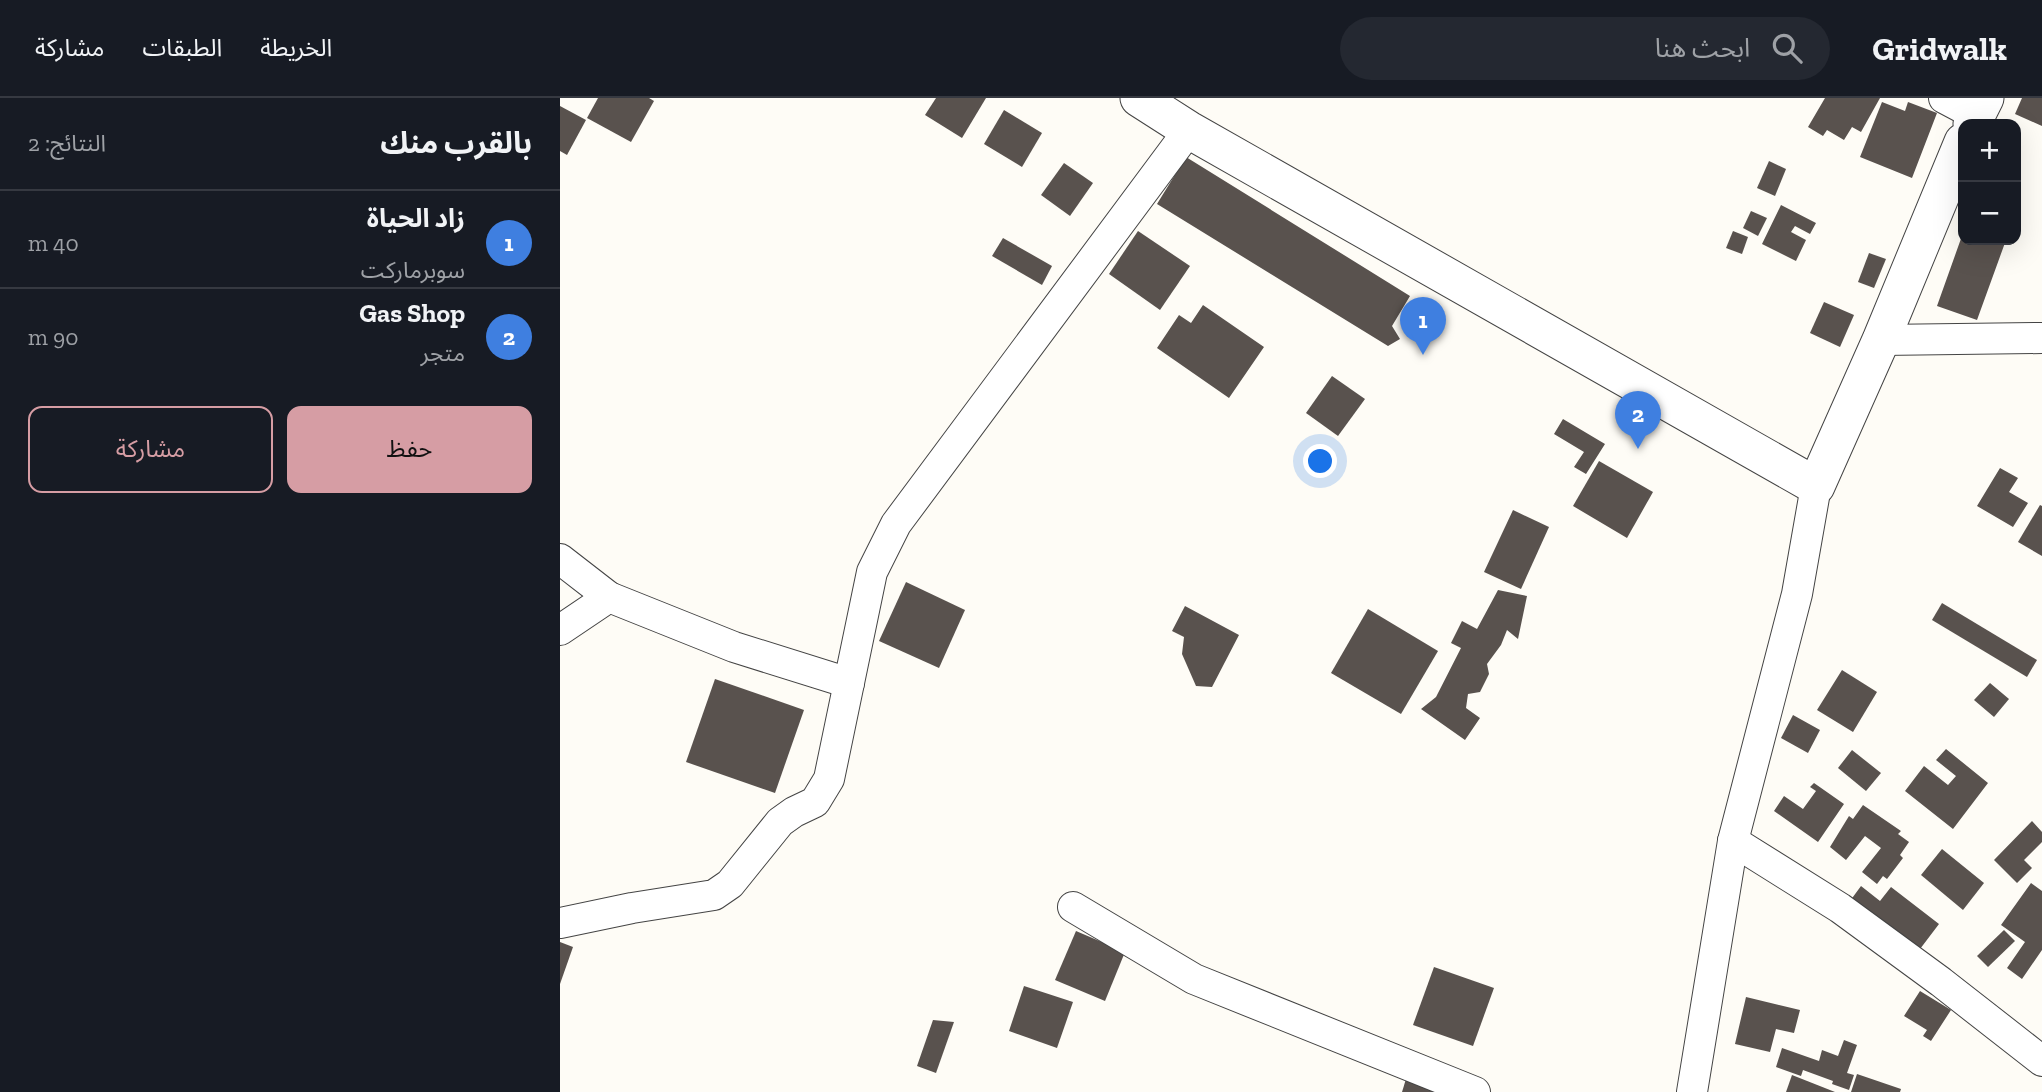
<!DOCTYPE html>
<html lang="ar">
<meta charset="utf-8">
<style>
:root{--surface:#171b24;--page:#242831;--text:#f1f3f6;--muted:#9ea1a6;--line:#363941;--accent:#d69da4}
body{margin:0;font-family:"Zilla Slab","Noto Sans Arabic",serif;background:var(--page);color:var(--text);direction:rtl}
.controls{position:absolute;right:21px;top:21px;display:grid;overflow:hidden;border-radius:14px;box-shadow:0 7px 28px #0002}
.controls button{width:63px;height:63px;display:grid;place-items:center;padding:0;border:0;border-bottom:2px solid var(--line);background:var(--surface);color:var(--text);font:35px sans-serif}
.you{position:absolute;left:761px;top:364px;width:24px;height:24px;margin:-18px;border:5px solid #fff;border-radius:50%;background:#1a73e8;box-shadow:0 0 0 10px #1a73e833}
.badge{display:grid;place-items:center;width:46px;height:46px;border-radius:50%;background:var(--accent);color:#fff;font-size:23px;font-weight:700}
.pin{position:absolute;translate:-50% -58px;filter:drop-shadow(0 2px 4px #0008)}
.pin::after{content:'';position:absolute;top:37px;width:24px;height:21px;background:inherit;clip-path:polygon(0 0,100% 0,50% 100%)}
.list{margin:0;padding:0;list-style:none}
h2{display:flex;justify-content:space-between;align-items:center;height:91px;margin:0;padding:0 28px;font-size:30px}
h2 small{font-size:23px;font-weight:400;color:var(--muted)}
.list li{display:grid;grid-template-columns:46px 1fr auto;gap:21px;align-items:center;box-sizing:border-box;height:98px;padding:0 28px;border-top:2px solid var(--line)}
.list b{display:block;font-size:26px;white-space:nowrap}
.list p{margin:0;font-size:23px;white-space:nowrap;color:var(--muted)}
.list em{font-size:23px;font-style:normal;color:var(--muted)}
.actions{display:flex;gap:14px;padding:21px 28px}
.actions a{flex:1;padding:16px 0;border:2px solid var(--accent);border-radius:14px;text-align:center;font-size:24px;color:var(--accent)}
.actions .main{background:var(--accent);color:#111}
.icon{flex:none;width:38px;height:38px;fill:none;stroke:currentColor;stroke-width:2;stroke-linecap:round;stroke-linejoin:round}
.map{position:relative;flex:none;width:1482px;height:994px;overflow:hidden;direction:ltr}
header{display:flex;align-items:center;gap:42px;box-sizing:border-box;height:98px;padding:0 35px;background:var(--surface);border-bottom:2px solid var(--line)}
header strong{font-size:33px}
nav{display:flex;gap:38px;margin-inline-start:auto;font-size:24px}
.search{width:490px;height:63px;background:var(--page);display:flex;align-items:center;gap:18px;box-sizing:border-box;padding:0 24px;border-radius:38px;color:var(--muted);font-size:26px}
main{display:flex}
aside{flex:1;background:var(--surface)}
.map>svg:first-child{display:block}
.building{fill:#59524e}
.lines{fill:none;stroke-linecap:round;stroke-linejoin:round}
.minor-casing{stroke:#444;stroke-width:32}
.tertiary-casing{stroke:#444;stroke-width:39}
.minor{stroke:#fff;stroke-width:30}
.tertiary{stroke:#fff;stroke-width:37}
</style>
<header>
<strong>Gridwalk</strong>
<div class="search"><svg class="icon" aria-label="search" viewBox="0 0 24 24"><circle cx="10" cy="10" r="6"/><path d="M15 15l6 6"/></svg>ابحث هنا</div>
<nav><a>الخريطة</a><a>الطبقات</a><a>مشاركة</a></nav>
</header>
<main>
<div class="map">
<svg width="1482" height="994" viewBox="0 0 1482 994">
<rect width="100%" height="100%" fill="#fefcf6"/>
<g class="building">
<path d="M38,0H89L94,3L71,44L27,20Z"/>
<path d="M376,0H426L402,40L365,17Z"/>
<path d="M1265,0H1320L1301,34L1292,29L1284,42L1267,32L1263,38L1248,29Z"/>
<path d="M1462,0H1482V28L1455,16Z"/>
<path d="M1322,4L1345,13L1348,4L1377,15L1352,80L1300,59Z"/>
<path d="M0,8L26,22L7,57L0,53Z"/>
<path d="M444,12L482,35L462,69L424,46Z"/>
<path d="M626,59L850,198L832,228L840,241L828,248L597,106Z"/>
<path d="M1209,63L1226,71L1215,98L1197,90Z"/>
<path d="M504,65L533,85L510,118L481,97Z"/>
<path d="M1221,107L1256,125L1250,136L1235,128L1231,134L1246,142L1236,163L1202,146Z"/>
<path d="M1191,113L1207,120L1198,138L1183,130Z"/>
<path d="M578,133L630,168L600,212L549,176Z"/>
<path d="M1173,133L1188,139L1182,156L1166,150Z"/>
<path d="M1403,135V142H1446L1417,222L1377,208Z"/>
<path d="M443,140L492,168L482,187L432,158Z"/>
<path d="M1309,155L1326,161L1314,190L1298,184Z"/>
<path d="M1264,204L1294,217L1280,249L1250,235Z"/>
<path d="M643,207L704,249L669,300L597,250L619,217L631,225Z"/>
<path d="M772,278L805,301L778,338L746,315Z"/>
<path d="M1003,321L1045,346L1026,376L1014,369L1024,354L994,336Z"/>
<path d="M1039,363L1093,394L1067,440L1013,408Z"/>
<path d="M1440,370L1458,380L1449,394L1468,405L1453,429L1417,408Z"/>
<path d="M1480,407L1482,408V458L1458,444Z"/>
<path d="M953,412L989,429L961,491L924,474Z"/>
<path d="M346,484L405,512L379,570L319,543Z"/>
<path d="M938,492L967,498L958,541L947,532L941,547L927,566L929,576L920,594L908,596L906,610L920,620L905,642L861,611L876,599L901,550L891,545L902,523L917,531Z"/>
<path d="M1382,505L1477,562L1467,579L1372,522Z"/>
<path d="M625,508L679,537L652,589L636,588L622,556L624,539L612,533Z"/>
<path d="M808,511L878,553L841,616L771,575Z"/>
<path d="M1282,572L1317,594L1293,634L1257,612Z"/>
<path d="M155,581L244,612L215,695L126,664Z"/>
<path d="M1430,585L1449,601L1434,619L1414,602Z"/>
<path d="M1233,617L1260,632L1248,655L1221,640Z"/>
<path d="M1386,651L1428,685L1393,731L1345,693L1364,668L1388,687L1396,678L1376,662Z"/>
<path d="M1292,652L1321,675L1306,693L1278,670Z"/>
<path d="M1254,685L1284,706L1258,744L1214,713L1224,698L1243,711L1256,693L1250,689Z"/>
<path d="M1303,707L1341,733L1338,736L1349,744L1340,757L1343,760L1327,781L1323,778L1317,786L1302,774L1321,750L1305,738L1286,762L1270,749L1289,718L1293,721Z"/>
<path d="M1472,723L1482,734V744L1464,762L1472,770L1457,785L1434,762Z"/>
<path d="M1382,751L1424,785L1403,812L1361,777Z"/>
<path d="M1471,785L1482,793V852L1462,881L1447,870L1465,844L1441,827Z"/>
<path d="M1301,788L1320,803L1331,789L1379,826L1357,855L1290,803Z"/>
<path d="M1444,832L1455,843L1428,869L1417,858Z"/>
<path d="M516,833L565,854L545,903L495,882Z"/>
<path d="M0,844L13,849L0,886Z"/>
<path d="M874,869L934,890L913,948L853,927Z"/>
<path d="M464,888L513,904L497,950L449,933Z"/>
<path d="M1360,893L1391,912L1371,943L1363,938L1367,932L1344,918Z"/>
<path d="M1186,899L1240,912L1234,935L1216,931L1210,954L1175,946Z"/>
<path d="M373,922L394,924L376,975L357,968Z"/>
<path d="M1284,942L1297,947L1287,975L1294,977L1289,992L1272,986L1273,983L1243,972L1241,978L1216,969L1222,950L1259,963L1262,952L1278,958Z"/>
<path d="M1297,976L1341,991L1340,994H1291Z"/>
<path d="M1232,977L1275,994H1226Z"/>
<path d="M846,981L880,994H842Z"/>
</g>
<g class="lines">
<g class="minor-casing">
<g id="minor">
<path d="M1384,0L1416,17"/>
<path d="M1321,242L1482,240"/>
<path d="M0,461L49,499L174,549L289,585"/>
<path d="M0,532L49,499"/>
<path d="M1173,743L1280,810L1381,884L1482,963"/>
<path d="M513,809L634,881L915,994"/>
<path d="M0,825L72,810L154,797L170,786L220,724L234,714L255,704L269,681L312,474L336,426L629,32"/>
<path d="M1132,994L1173,743L1237,496L1256,388"/>
</g>
</g>
<g class="tertiary-casing">
<g id="tertiary">
<path d="M579,0L629,32L1256,388L1321,242L1403,44"/>
<path d="M1412,26L1425,0"/>
</g>
</g>
<use href="#minor" class="minor"/>
<use href="#tertiary" class="tertiary"/>
</g>
</svg>
<div class="controls">
<button>+</button>
<button>−</button>
</div>
<div class="you"></div>
<div class="pin badge" style="left:863px;top:257px;background:#3f7fe0">1</div>
<div class="pin badge" style="left:1078px;top:351px;background:#3f7fe0">2</div>
</div>
<aside>
<h2>بالقرب منك<small>النتائج: 2</small></h2>
<ul class="list">
<li><span class="badge" style="background:#3f7fe0">1</span><div><b>زاد الحياة</b><p>سوبرماركت</p></div><em>40 m</em></li>
<li><span class="badge" style="background:#3f7fe0">2</span><div><b>Gas Shop</b><p>متجر</p></div><em>90 m</em></li>
</ul>
<div class="actions"><a class="main">حفظ</a><a>مشاركة</a></div>
</aside>
</main>
